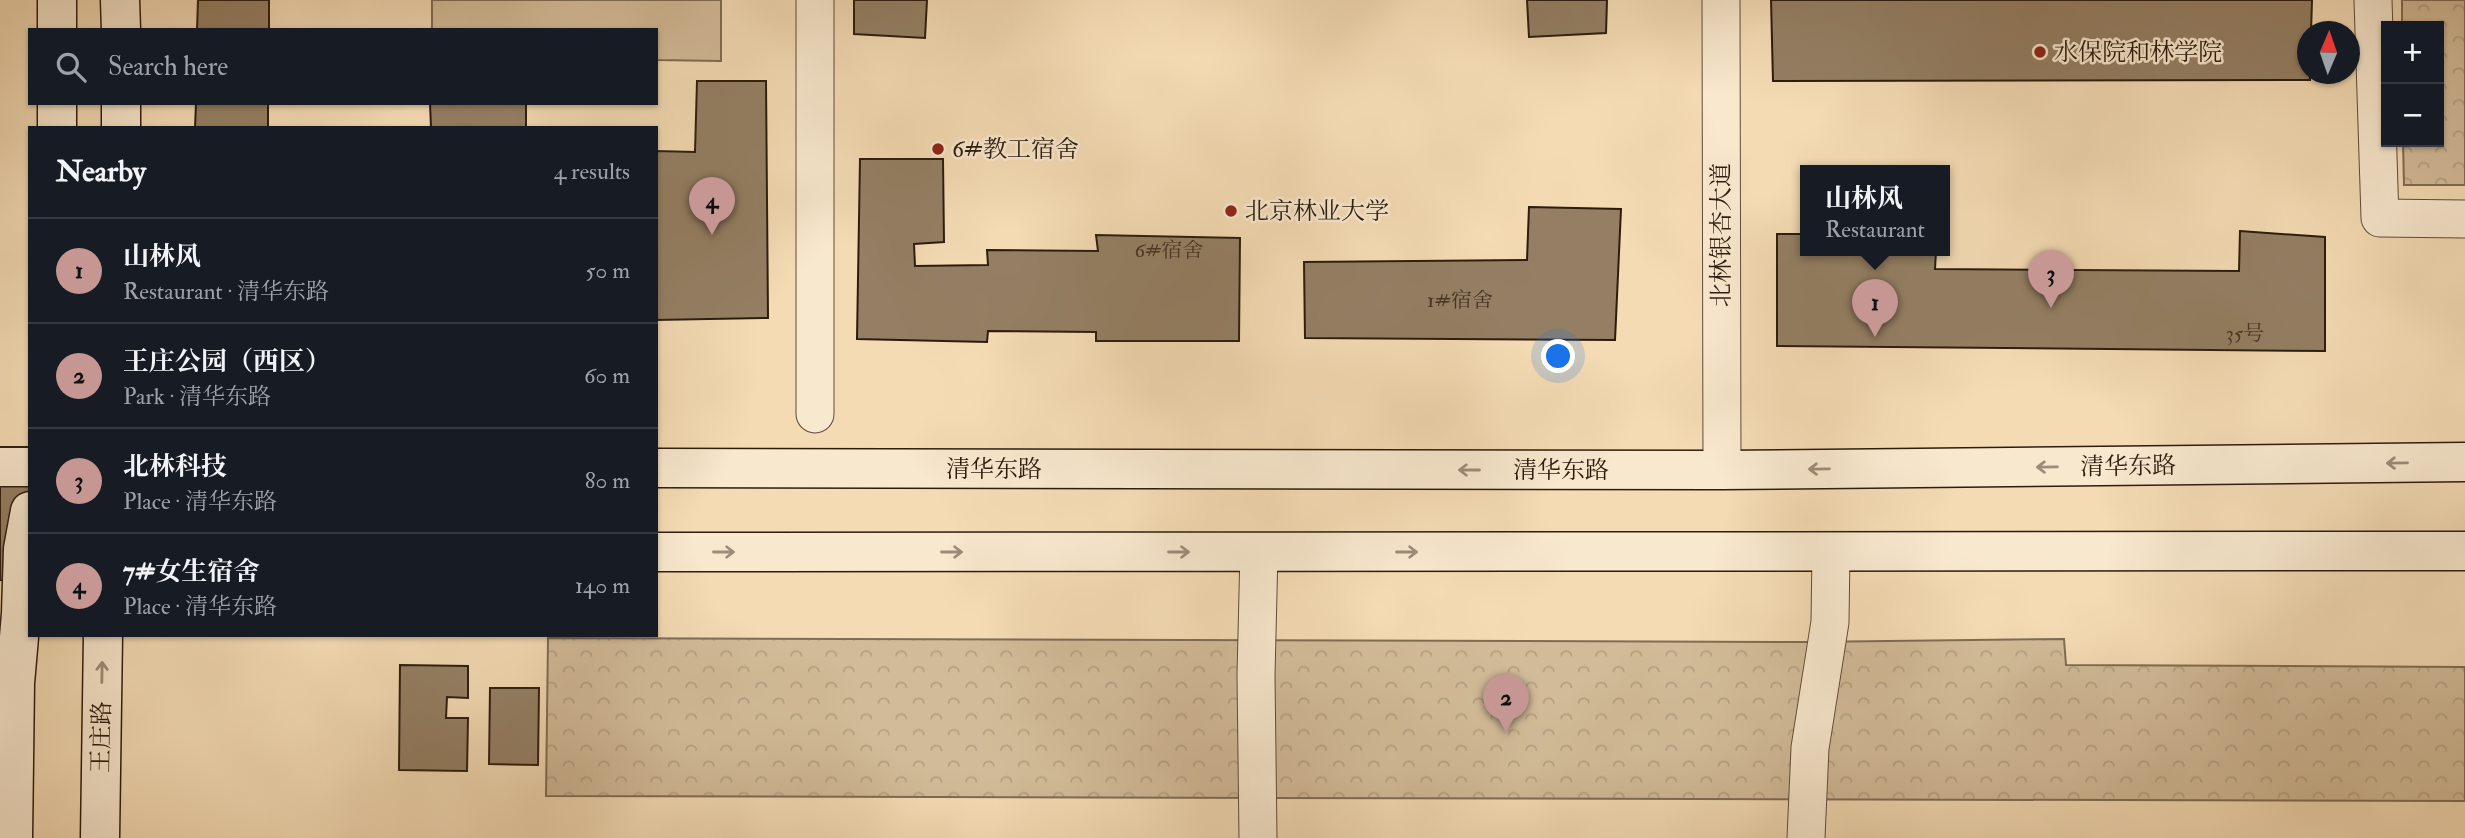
<!DOCTYPE html>
<meta charset="utf-8">
<style>
:root{--surface:#171b24;--page:#242831;--text:#f1f3f6;--muted:#9ea1a6;--line:#363941;--accent:#c59692}
body{margin:0;font-family:"IM FELL Double Pica","Noto Serif SC",serif;background:var(--page);color:var(--text)}
.controls{position:absolute;right:21px;top:21px;display:grid;overflow:hidden;border-radius:0px;box-shadow:0 2px 5px #0004}
.controls button{width:63px;height:63px;display:grid;place-items:center;padding:0;border:0;border-bottom:2px solid var(--line);background:var(--surface);color:var(--text);font:35px sans-serif}
.compass{position:absolute;left:2297px;top:21px;width:63px;height:63px;border-radius:50%;background:var(--surface);box-shadow:0 2px 5px #0004;rotate:2deg}
.you{position:absolute;left:1559px;top:357px;width:24px;height:24px;margin:-18px;border:5px solid #fff;border-radius:50%;background:#1a73e8;box-shadow:0 0 0 10px #1a73e833}
.badge{display:grid;place-items:center;width:46px;height:46px;border-radius:50%;background:var(--accent);color:#111;font-size:23px;font-weight:700}
.pin{position:absolute;translate:-50% -58px;filter:drop-shadow(0 2px 4px #0008)}
.pin::after{content:'';position:absolute;top:37px;width:24px;height:21px;background:inherit;clip-path:polygon(0 0,100% 0,50% 100%)}
.popup{position:absolute;left:1800px;top:165px;width:150px;height:91px;box-sizing:border-box;display:grid;place-content:center;border-radius:0px;background:var(--surface);filter:drop-shadow(0 2px 5px #0005);font-size:23px;white-space:nowrap;color:var(--muted)}
.popup b{font-size:26px;color:var(--text)}
.popup::after{content:'';position:absolute;left:50%;top:100%;margin-left:-14px;border:14px solid transparent;border-top-color:var(--surface)}
.list{margin:0;padding:0;list-style:none}
h2{display:flex;justify-content:space-between;align-items:center;height:91px;margin:0;padding:0 28px;font-size:30px}
h2 small{font-size:23px;font-weight:400;color:var(--muted)}
.list li{display:grid;grid-template-columns:46px 1fr auto;gap:21px;align-items:center;box-sizing:border-box;height:105px;padding:0 28px;border-top:2px solid var(--line)}
.list b{display:block;font-size:26px;white-space:nowrap}
.list p{margin:0;font-size:23px;white-space:nowrap;color:var(--muted)}
.list em{font-size:23px;font-style:normal;color:var(--muted)}
.icon{flex:none;width:38px;height:38px;fill:none;stroke:currentColor;stroke-width:2;stroke-linecap:round;stroke-linejoin:round}
.map{position:relative;flex:none;width:2465px;height:838px;overflow:hidden}
.search{position:absolute;background:var(--surface);box-shadow:0 2px 5px #0004;left:28px;top:28px;width:630px;height:77px;display:flex;align-items:center;gap:18px;box-sizing:border-box;padding:0 24px;border-radius:0px;color:var(--muted);font-size:26px}
.panel{position:absolute;background:var(--surface);box-shadow:0 2px 5px #0004;left:28px;top:126px;width:630px;height:511px;border-radius:0px}
.map>svg:first-child{display:block}
.grass{fill:#d2bb98;stroke:#7f6c53;stroke-width:2}
.park{fill:url(#park-crowns);stroke:#7f6c53;stroke-width:2}
.building{fill:#947f64;stroke:#2c1c0e;stroke-width:2}
.lines{fill:none;stroke-linecap:round;stroke-linejoin:round}
.street-casing{stroke:#5e4c38;stroke-width:39}
.secondary-casing{stroke:#2c1c0e;stroke-width:41}
.street{stroke:#f8e8ce;stroke-width:37}
.secondary{stroke:#f8e8ce;stroke-width:38}
.oneway{stroke:#9c8c78}
.poi-dot{fill:#8f2418;stroke:#f8e8ce;stroke-width:2.5}
.labels{text-anchor:middle;stroke-width:5;stroke-linejoin:round;paint-order:stroke}
.number-label{font-size:21px;fill:#463524}
.poi-label{font-size:24px;fill:#2c1c0e;stroke:#f8e8ce;text-anchor:start}
.street-label{font-size:24px;fill:#2c1c0e;stroke:#f8e8ce}
</style>
<div class="map">
<svg width="2465" height="838" viewBox="0 0 2465 838">
<defs>
<pattern id="park-crowns" width="20" height="18" patternUnits="userSpaceOnUse" patternTransform="scale(1.75)"><rect width="20" height="18" fill="#d2bb98"/><path d="M2 6a3 3 0 1 1 6 0M12 15a3 3 0 1 1 6 0" fill="none" stroke="#b4a082"/></pattern>
</defs>
<rect width="100%" height="100%" fill="#f4dbb4"/>
<filter id="stains"><feTurbulence type="fractalNoise" baseFrequency=".00286" numOctaves="4"/><feColorMatrix values="0 0 0 0 .2 0 0 0 0 .09 0 0 0 0 .02 0 0 0 .5 -.17"/></filter>
<radialGradient id="worn" r=".72"><stop offset=".6" stop-color="#630" stop-opacity="0"/><stop offset="1" stop-color="#630" stop-opacity=".3"/></radialGradient>
<path class="grass" d="M432,0H721V61L656,60V30H432Z"/>
<g class="park">
<path d="M2402,0H2465V185H2404L2403,142H2439V26H2402Z"/>
<path d="M548,638L1805,642L2064,639L2066,665L2465,667V801L546,796Z"/>
</g>
<g class="building">
<path d="M198,0H269V30H197Z"/>
<path d="M854,0H927L925,38L854,34Z"/>
<path d="M1527,0H1607L1606,33L1529,37Z"/>
<path d="M1771,0H2312L2311,32H2308V74H2310V80L1773,81Z"/>
<path d="M697,81H766L768,318L656,320V151L695,152Z"/>
<path d="M196,103H268V128H195Z"/>
<path d="M430,103H526V128H431Z"/>
<path d="M860,159H943L944,242L914,244L915,266L988,265L987,250L1098,251L1096,235L1240,238L1239,341H1096V332L988,331L987,342L857,339Z"/>
<path d="M1529,207L1621,209L1615,340L1305,338L1304,262L1527,260Z"/>
<path d="M2240,231L2325,237V351L1777,346V234H1805V251H1936L1935,269L2239,271Z"/>
<path d="M0,447H30V581L0,580Z"/>
<path d="M400,665L468,666V698L447,697L446,718H468L467,771L399,770Z"/>
<path d="M490,688H539L538,765L489,764Z"/>
</g>
<g class="lines">
<g class="street-casing">
<g id="street">
<path d="M815,0V414"/>
<path d="M1721,0L1722,470"/>
<path d="M2373,0L2380,218L2465,219"/>
<path d="M1258,838L1256,675L1259,552"/>
<path d="M1806,838L1810,748L1830,622L1831,552"/>
</g>
</g>
<g class="secondary-casing">
<g id="secondary">
<path d="M120,0L121,30"/>
<path d="M57,30V0"/>
<path d="M121,103V128"/>
<path d="M57,128V103"/>
<path d="M0,467H30"/>
<path d="M656,468L1722,470L2465,462"/>
<path d="M656,552L2465,551"/>
<path d="M13,838L15,683L21,614L23,549L30,511"/>
<path d="M100,838L103,635"/>
</g>
</g>
<use href="#street" class="street"/>
<use href="#secondary" class="secondary"/>
</g>
<defs><path id="oneway-shaft" d="M-6 0H5M1.5-3L5.5 0L1.5 3" fill="none" stroke-width="1.6" stroke-linecap="round" stroke-linejoin="round" transform="scale(1.75)"/></defs>
<g class="oneway">
<use href="#oneway-shaft" transform="translate(2397 463) rotate(179)"/>
<use href="#oneway-shaft" transform="translate(2047 467) rotate(179)"/>
<use href="#oneway-shaft" transform="translate(1819 469) rotate(179)"/>
<use href="#oneway-shaft" transform="translate(1469 470) rotate(-180)"/>
<use href="#oneway-shaft" transform="translate(724 552)"/>
<use href="#oneway-shaft" transform="translate(952 552)"/>
<use href="#oneway-shaft" transform="translate(1179 552)"/>
<use href="#oneway-shaft" transform="translate(1407 552)"/>
<use href="#oneway-shaft" transform="translate(102 672) rotate(-89)"/>
</g>
<g class="poi-dot">
<circle cx="2040" cy="52" r="7"/>
<circle cx="938" cy="149" r="7"/>
<circle cx="1231" cy="211" r="7"/>
</g>
<g class="labels">
<g class="number-label">
<text x="1169" y="257">6#宿舍</text>
<text x="1460" y="307">1#宿舍</text>
<text x="2245" y="340">35号</text>
</g>
<g class="poi-label">
<text x="2054" y="60">水保院和林学院</text>
<text x="952" y="157">6#教工宿舍</text>
<text x="1245" y="219">北京林业大学</text>
</g>
<g class="street-label">
<text transform="translate(1721 235) rotate(-90)" y="8">北林银杏大道</text>
<text transform="translate(2128 466) rotate(-1)" y="8">清华东路</text>
<text x="994" y="477">清华东路</text>
<text x="1561" y="478">清华东路</text>
<text transform="translate(101 737) rotate(-89)" y="8">王庄路</text>
</g>
</g>
<rect width="100%" height="100%" filter="url(#stains)"/>
<rect width="100%" height="100%" fill="url(#worn)"/>
</svg>
<div class="controls">
<button>+</button>
<button>−</button>
</div>
<svg class="compass" viewBox="-18 -18 36 36"><path d="M0-13l5 13h-10z" fill="#e53935"/><path d="M0 13l5-13h-10z" fill="#9ea1a6"/></svg>
<div class="you"></div>
<div class="pin badge" style="left:1875px;top:337px">1</div>
<div class="popup"><b>山林风</b>Restaurant</div>
<div class="pin badge" style="left:1506px;top:732px">2</div>
<div class="pin badge" style="left:2051px;top:308px">3</div>
<div class="pin badge" style="left:712px;top:235px">4</div>
<div class="search"><svg class="icon" aria-label="search" viewBox="0 0 24 24"><circle cx="10" cy="10" r="6"/><path d="M15 15l6 6"/></svg>Search here</div>
<section class="panel">
<h2>Nearby<small>4 results</small></h2>
<ul class="list">
<li><span class="badge">1</span><div><b>山林风</b><p>Restaurant · 清华东路</p></div><em>50 m</em></li>
<li><span class="badge">2</span><div><b>王庄公园（西区）</b><p>Park · 清华东路</p></div><em>60 m</em></li>
<li><span class="badge">3</span><div><b>北林科技</b><p>Place · 清华东路</p></div><em>80 m</em></li>
<li><span class="badge">4</span><div><b>7#女生宿舍</b><p>Place · 清华东路</p></div><em>140 m</em></li>
</ul>
</section>
</div>
